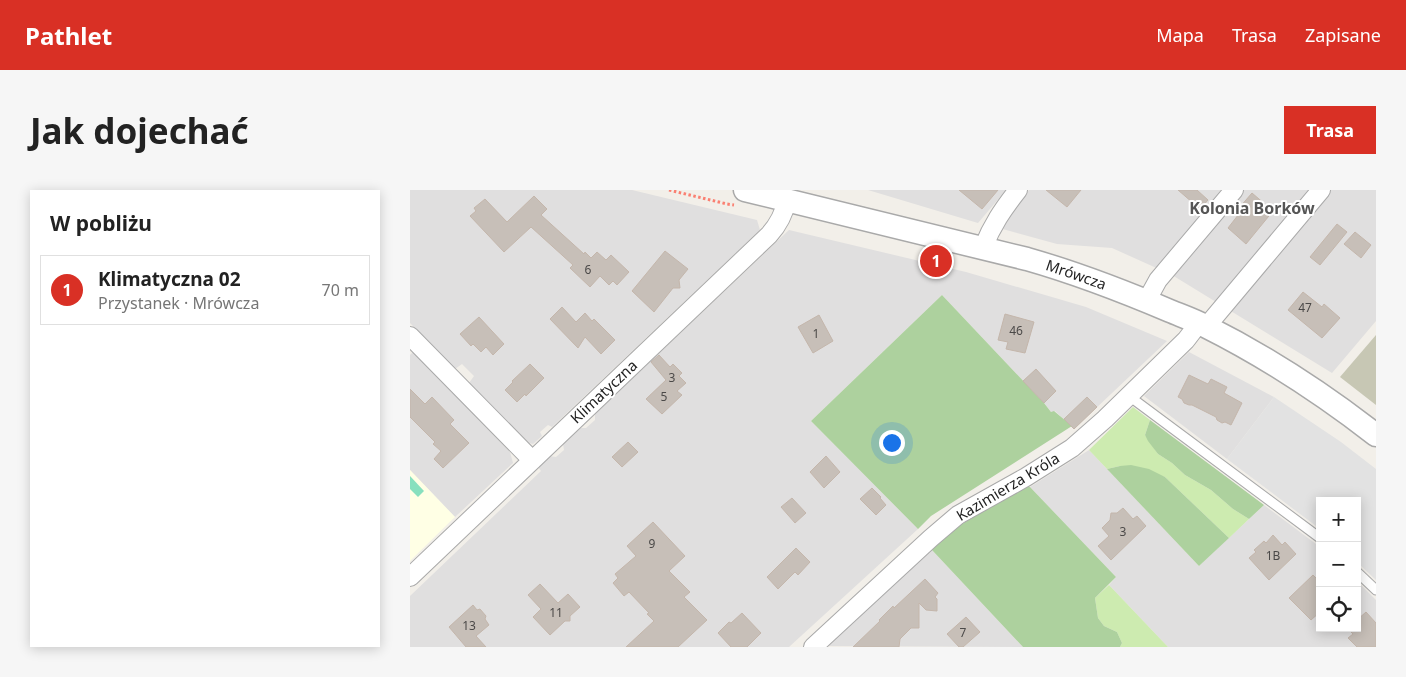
<!DOCTYPE html>
<html lang="pl">
<meta charset="utf-8">
<style>
:root{--surface:#fff;--page:#f6f6f6;--text:#222;--muted:#767676;--line:#e0e0e0;--accent:#d93025}
body{margin:0;font-family:"Noto Sans",sans-serif;background:var(--page);color:var(--text)}
.controls{position:absolute;right:15px;bottom:15px;display:grid;overflow:hidden;border-radius:0px;box-shadow:0 2px 12px #0003}
.controls button{width:45px;height:45px;display:grid;place-items:center;padding:0;border:0;border-bottom:1px solid var(--line);background:var(--surface);color:var(--text);font:25px sans-serif}
.you{position:absolute;left:481px;top:252px;width:18px;height:18px;margin:-12px;border:4px solid #fff;border-radius:50%;background:#1a73e8;box-shadow:0 0 0 8px #1a73e833}
.badge{display:grid;place-items:center;width:32px;height:32px;border-radius:50%;background:var(--accent);color:#fff;font-size:16px;font-weight:700}
.pin{position:absolute;translate:-50% -50%;border:2px solid #fff;box-shadow:0 1px 5px #0006}
.list{margin:0;padding:0;list-style:none}
h2{display:flex;justify-content:space-between;align-items:center;height:65px;margin:0;padding:0 20px;font-size:21px}
h2 small{font-size:16px;font-weight:400;color:var(--muted)}
.list li{display:grid;grid-template-columns:32px 1fr auto;gap:15px;align-items:center;box-sizing:border-box;height:70px;margin:0 10px 10px;padding:0 10px;border:1px solid var(--line);border-radius:0px}
.list b{display:block;font-size:19px;white-space:nowrap}
.list p{margin:0;font-size:16px;white-space:nowrap;color:var(--muted)}
.list em{font-size:16px;font-style:normal;color:var(--muted)}
.icon{flex:none;width:28px;height:28px;fill:none;stroke:currentColor;stroke-width:2;stroke-linecap:round;stroke-linejoin:round}
.map{position:relative;flex:none;width:966px;height:457px;overflow:hidden;border-radius:0px}
header{display:flex;align-items:center;gap:30px;box-sizing:border-box;height:70px;padding:0 25px;background:var(--accent);color:#fff}
header strong{font-size:24px}
nav{display:flex;gap:28px;margin-inline-start:auto;font-size:18px}
.intro{display:flex;align-items:center;justify-content:space-between;box-sizing:border-box;height:120px;padding:0 30px}
h1{margin:0;font-size:35px}
.button{padding:12px 22px;border-radius:0px;background:var(--accent);color:#fff;font-size:18px;font-weight:700}
main{display:flex;gap:30px;padding:0 30px}
aside{flex:1;background:var(--surface);border-radius:0px;box-shadow:0 2px 12px #0003}
.map>svg:first-child{display:block}
.residential{fill:#e0dfdf}
.education{fill:#ffffe5}
.construction{fill:#c7c7b4}
.grass{fill:#cdebb0}
.forest{fill:#add19e}
.pitch{fill:#88e0be}
.parking{fill:#e2e2e2}
.building{fill:#c7bfb8;stroke:#c4b6ab}
.lines{fill:none;stroke-linecap:round;stroke-linejoin:round}
.service-casing{stroke:#a9a9a9;stroke-width:11}
.minor-casing{stroke:#a9a9a9;stroke-width:20}
.tertiary-casing{stroke:#a9a9a9;stroke-width:25}
.path{stroke:#fa8072;stroke-width:3;stroke-dasharray:2.5 2.5;stroke-linecap:butt}
.service{stroke:#fff;stroke-width:9}
.minor{stroke:#fff;stroke-width:18}
.tertiary{stroke:#fff;stroke-width:22}
.labels{text-anchor:middle;stroke-width:4;stroke-linejoin:round;paint-order:stroke}
.number-label{font-size:12px;fill:#4b4948}
.street-label{font-size:15px;fill:#222;stroke:#fff}
.neighbourhood-label{font-size:16px;font-weight:bold;fill:#555;stroke:#fff}
</style>
<header>
<strong>Pathlet</strong>
<nav><a>Mapa</a><a>Trasa</a><a>Zapisane</a></nav>
</header>
<div class="intro"><h1>Jak dojechać</h1><a class="button">Trasa</a></div>
<main>
<aside>
<h2>W pobliżu<small></small></h2>
<ul class="list">
<li><span class="badge">1</span><div><b>Klimatyczna 02</b><p>Przystanek · Mrówcza</p></div><em>70 m</em></li>
</ul>
</aside>
<div class="map">
<svg width="966" height="457" viewBox="0 0 966 457">
<rect width="100%" height="100%" fill="#f2efe9"/>
<g class="residential">
<path d="M0,0H222L347,30L350,40L142,237L138,235L130,242L132,246L123,254L119,253L59,193L64,186L52,174L45,179L0,133Z"/>
<path d="M458,0H596L568,33Z"/>
<path d="M619,0H966V131L922,183L762,85L702,58L647,54L589,38Z"/>
<path d="M379,40L556,82L676,117L757,151L664,239L645,221L642,223L634,213L532,105L401,231L508,339L379,457H0V406L131,281L128,277L139,266L146,267L154,260L153,254L170,238H176L185,230V224Z"/>
<path d="M4,161L100,262L103,273L45,327L0,280V165Z"/>
<path d="M779,162L864,207L817,269L734,206Z"/>
<path d="M679,260L789,376L854,315L910,357V438H947V391L966,410V457H758L699,395L706,387L620,297Z"/>
<path d="M522,360L613,457L417,456L513,366L514,367Z"/>
</g>
<path class="education" d="M0,280L45,327L0,371Z"/>
<path class="construction" d="M966,145V215L930,187Z"/>
<g class="grass">
<path d="M723,217L740,230L735,245L748,264L762,273L775,285L801,300L823,319L839,329L819,348L755,287L710,276L697,279L679,260Z"/>
<path d="M699,395L758,457H710L712,453L707,442L694,436L688,428L685,408Z"/>
</g>
<g class="forest">
<path d="M532,105L634,213L641,222L644,221L662,236L521,326L508,339L401,231Z"/>
<path d="M740,230L854,315L839,329L823,319L801,300L775,285L762,273L748,264L738,251L735,245Z"/>
<path d="M721,275L739,279L755,287L819,348L789,376L697,279L710,276Z"/>
<path d="M616,294L620,297L706,387L685,408L688,428L694,436L707,442L712,453L710,457H613L522,360L544,339Z"/>
</g>
<path class="pitch" d="M0,286L14,301L8,307L0,299Z"/>
<path class="parking" d="M864,207L931,252L966,279V390L947,372V311H910V339L817,269Z"/>
<g class="building">
<path d="M549,0H588L572,19Z"/>
<path d="M636,0H671L657,17Z"/>
<path d="M768,0H787L798,10L790,19Z"/>
<path d="M842,3L863,21L836,54L818,38L832,20L829,18Z"/>
<path d="M124,6L137,19L131,25L174,64L175,62L181,68L187,62L196,70L201,65L219,82L207,95L203,91L199,95L190,86L180,97L160,78L163,75L121,37L94,62L60,26L66,21L64,18L75,9L97,32Z"/>
<path d="M927,34L937,42L910,75L900,67Z"/>
<path d="M945,42L961,55L951,68L934,54Z"/>
<path d="M255,61L278,79L269,90L270,98H263L244,122L222,101Z"/>
<path d="M893,102L912,117L914,114L930,128L912,148L878,120Z"/>
<path d="M152,117L166,132L175,123L182,131L184,129L205,150L191,164L175,147L168,158L140,129Z"/>
<path d="M595,124L624,132L615,163L596,159L598,152L588,150Z"/>
<path d="M409,125L423,151L403,163L388,137Z"/>
<path d="M69,127L94,154L83,165L76,157L71,162L63,154L61,156L50,144Z"/>
<path d="M249,165L260,177L263,174L272,183L269,186L276,193L267,201L272,205L252,224L236,209L256,190L241,172Z"/>
<path d="M120,174L134,188L116,206L115,204L107,212L95,200L103,192L102,191Z"/>
<path d="M626,179L646,201L634,213L613,191Z"/>
<path d="M779,185L798,194L801,189L817,197L814,203L832,213L821,235L815,232L812,233L807,230L806,227L782,215H779L774,213L772,209L768,207Z"/>
<path d="M0,199L15,214L22,207L44,230L40,234L59,253L33,278L24,269L31,261L23,254L25,252L0,227Z"/>
<path d="M677,207L687,217L664,239L654,229Z"/>
<path d="M218,252L228,262L212,277L202,267Z"/>
<path d="M416,266L430,282L414,298L400,282Z"/>
<path d="M462,298L471,307L470,308L476,315L466,325L450,309Z"/>
<path d="M382,308L396,323L385,333L371,317Z"/>
<path d="M713,318L723,329L727,326L736,336L701,370L688,356L699,346L692,338L700,330L701,323H707Z"/>
<path d="M243,332L275,366L259,381L280,402L274,407L297,430L268,457H216L244,431L237,424L239,423L219,402L214,406L203,393L208,388L205,384L226,366L217,356Z"/>
<path d="M863,345L872,355L875,352L886,364L859,390L839,368L846,362L844,360L854,351L856,353Z"/>
<path d="M386,358L400,372L388,385L385,382L368,399L357,387Z"/>
<path d="M903,385L910,392V422L901,430L879,408Z"/>
<path d="M515,389L528,403L525,407L527,409V421L516,420L509,413V438H501L490,449L489,457H443L470,431L469,430L483,416L484,418Z"/>
<path d="M130,394L148,413L158,404L170,417L160,426V431H155L140,445L123,427L131,419L118,405Z"/>
<path d="M63,415L67,420L70,419L76,426L75,429L79,435L66,446L76,457H56L39,437Z"/>
<path d="M956,422L966,433V457H947L938,448L943,444L937,438H947V430Z"/>
<path d="M332,423L351,443L337,457H321L308,443L319,432L321,433Z"/>
<path d="M556,427L570,442L553,457H549L537,444Z"/>
</g>
<g class="lines">
<g class="service-casing">
<g id="service">
<path d="M719,206L910,348"/>
<path d="M947,382L966,400"/>
</g>
</g>
<g class="minor-casing">
<g id="minor">
<path d="M573,58C582,35 593,19 608,0"/>
<path d="M737,110L748,90L824,0"/>
<path d="M796,137L911,0"/>
<path d="M0,146L122,270"/>
<path d="M0,387L359,45C369,34 374,24 377,10"/>
<path d="M403,457L521,348L548,325L616,287L662,258L695,229L776,150L789,133"/>
</g>
</g>
<g class="tertiary-casing">
<path id="tertiary" d="M335,0L617,69C666,83 713,101 760,121C772,126 784,130 795,136C855,166 913,204 966,245"/>
</g>
<path class="path" d="M259,0L317,14L324,15"/>
<use href="#service" class="service"/>
<use href="#minor" class="minor"/>
<use href="#tertiary" class="tertiary"/>
</g>
<g class="labels">
<g class="number-label">
<text x="178" y="84">6</text>
<text x="895" y="122">47</text>
<text x="606" y="145">46</text>
<text x="406" y="148">1</text>
<text x="262" y="192">3</text>
<text x="254" y="211">5</text>
<text x="713" y="346">3</text>
<text x="242" y="358">9</text>
<text x="863" y="370">1B</text>
<text x="146" y="427">11</text>
<text x="59" y="440">13</text>
<text x="553" y="447">7</text>
</g>
<g class="street-label">
<text transform="translate(666 85) rotate(19)" y="5">Mrówcza</text>
<text transform="translate(194 202) rotate(-43)" y="5">Klimatyczna</text>
<text transform="translate(598 297) rotate(-31)" y="5">Kazimierza Króla</text>
</g>
<g class="neighbourhood-label">
<text x="842" y="24">Kolonia Borków</text>
</g>
</g>
</svg>
<div class="controls">
<button>+</button>
<button>−</button>
<button><svg class="icon" aria-label="locate" viewBox="0 0 24 24"><circle cx="12" cy="12" r="6"/><path d="M12 2v4M12 18v4M2 12h4M18 12h4"/></svg></button>
</div>
<div class="you"></div>
<div class="pin badge" style="left:526px;top:71px">1</div>
</div>
</main>
